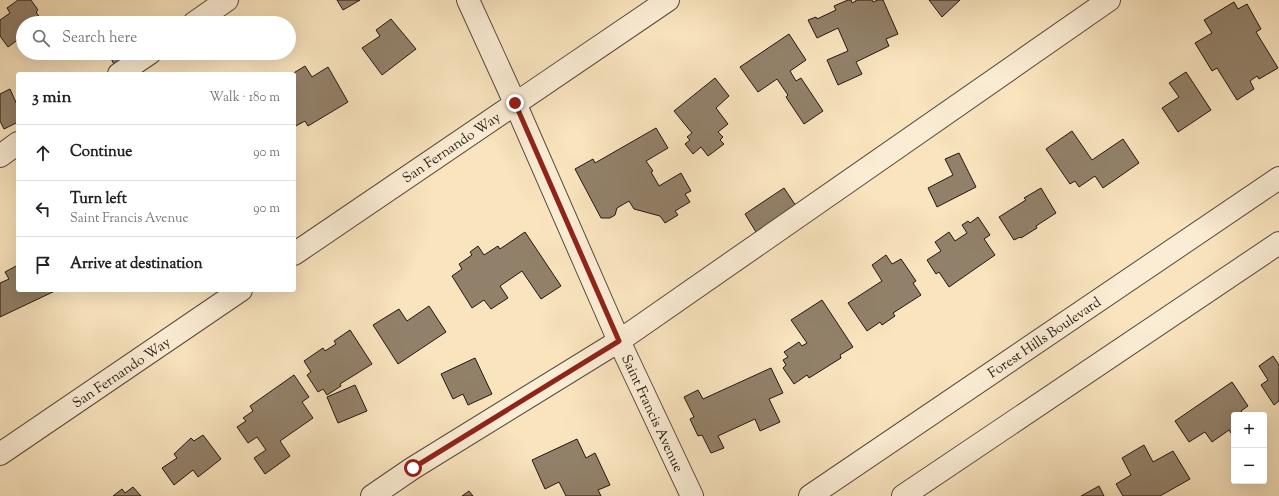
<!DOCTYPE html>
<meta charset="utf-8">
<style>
:root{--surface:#fff;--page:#f6f6f6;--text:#222;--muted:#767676;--line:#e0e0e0}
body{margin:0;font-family:"Sorts Mill Goudy",serif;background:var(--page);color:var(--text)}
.controls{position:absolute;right:12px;bottom:12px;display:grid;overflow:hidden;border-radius:4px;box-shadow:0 4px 16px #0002}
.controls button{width:36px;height:36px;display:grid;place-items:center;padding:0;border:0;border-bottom:1px solid var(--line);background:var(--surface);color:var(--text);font:20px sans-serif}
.stop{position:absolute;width:12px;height:12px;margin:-9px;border:3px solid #8f2418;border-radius:50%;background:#fff}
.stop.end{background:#8f2418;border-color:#fff;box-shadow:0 1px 4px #0008}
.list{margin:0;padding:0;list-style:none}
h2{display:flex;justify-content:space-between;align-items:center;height:52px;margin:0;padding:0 16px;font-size:17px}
h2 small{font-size:13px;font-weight:400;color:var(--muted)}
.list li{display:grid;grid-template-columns:26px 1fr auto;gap:12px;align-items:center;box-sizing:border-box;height:56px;padding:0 16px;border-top:1px solid var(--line)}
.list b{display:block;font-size:15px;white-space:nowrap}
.list p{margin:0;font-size:13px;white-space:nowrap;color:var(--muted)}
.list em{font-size:13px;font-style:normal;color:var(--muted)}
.icon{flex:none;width:22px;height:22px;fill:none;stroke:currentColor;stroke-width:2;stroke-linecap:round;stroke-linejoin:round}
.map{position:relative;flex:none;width:1279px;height:496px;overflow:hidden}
.search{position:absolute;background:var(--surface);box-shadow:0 4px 16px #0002;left:16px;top:16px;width:280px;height:44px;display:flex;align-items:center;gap:10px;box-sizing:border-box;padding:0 14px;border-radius:22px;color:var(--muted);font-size:15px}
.panel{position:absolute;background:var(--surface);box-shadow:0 4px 16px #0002;left:16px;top:72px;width:280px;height:220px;border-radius:4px}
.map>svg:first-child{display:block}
.building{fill:#92816a;stroke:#23160f}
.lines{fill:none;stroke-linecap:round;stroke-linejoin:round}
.minor-casing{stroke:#584a3b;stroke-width:24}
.minor{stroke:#fbedd5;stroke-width:22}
.route{stroke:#8f2418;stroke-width:5}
.labels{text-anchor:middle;stroke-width:3;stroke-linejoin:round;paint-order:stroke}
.street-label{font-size:14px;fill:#23160f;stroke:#fbedd5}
</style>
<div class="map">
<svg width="1279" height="496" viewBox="0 0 1279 496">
<rect width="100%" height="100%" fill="#f9e4be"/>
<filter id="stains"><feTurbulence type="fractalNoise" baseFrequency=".005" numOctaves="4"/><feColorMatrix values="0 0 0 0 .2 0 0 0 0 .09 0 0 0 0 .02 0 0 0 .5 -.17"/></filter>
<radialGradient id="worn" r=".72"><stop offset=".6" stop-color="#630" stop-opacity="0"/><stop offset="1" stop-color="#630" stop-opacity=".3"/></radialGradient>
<g class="building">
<path d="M18,0H31L38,10L36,12L43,22L41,23H23V36L8,47L0,36V20L10,13L7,8Z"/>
<path d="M337,0H360L343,10Z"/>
<path d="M848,0H851L852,3L856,1V0H872L873,2L878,0H883L898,34L886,39L889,46L856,62L862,74L838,85L827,60L848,51L838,28L817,38L808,20L816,17L817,19L836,10L834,6Z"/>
<path d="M929,0H960L942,17Z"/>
<path d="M1234,2L1238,9L1247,4L1261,29L1256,32L1278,68L1259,79L1257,76L1250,81L1254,89L1237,100L1217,68L1212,71L1195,43L1212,33L1204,20Z"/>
<path d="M120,17L123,23H108Z"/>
<path d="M391,19L416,49L382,75L362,48L380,36L376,30Z"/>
<path d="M789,34L806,60L790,71L796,81L801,78L823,111L804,124L786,97L788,95L777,79L758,92L740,67Z"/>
<path d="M108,53H140L116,68Z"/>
<path d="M305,66L312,77L328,67L348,102L308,126L305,121L294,127V88L296,87L294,84V74H292Z"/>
<path d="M1186,72L1211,110L1178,132L1162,108L1179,97L1169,83Z"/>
<path d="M715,78L729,96L716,108L728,124L718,132L723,137L720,140L724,144L708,156L701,147L693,154L685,144L690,140L687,137L692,133L674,111Z"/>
<path d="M10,89L18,107V122L4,129L0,121V94Z"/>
<path d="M656,128L668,148L646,161L653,171L651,172L659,186L681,173L691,191L685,194L690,202L675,211L678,215L665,223L660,216L634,209L629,201L617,208L615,215L610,218H601L575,169L593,159L595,163Z"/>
<path d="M1072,131L1092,160L1123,139L1139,163L1103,188L1095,176L1079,187L1075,181L1070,184L1046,149Z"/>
<path d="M959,153L976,187L937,207L928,188L953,175L945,159Z"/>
<path d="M784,188L796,206L756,232L745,214Z"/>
<path d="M1041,188L1056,213L1036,226L1037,228L1021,238L1020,237L1014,240L999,217L1026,200L1024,198Z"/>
<path d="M978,217L990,235L984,239L995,255L949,287L939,272L936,274L927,260L941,251L935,242L949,232L955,241L967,233L962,225L968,221L970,223Z"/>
<path d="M525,232L561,286L541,299L522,271L500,286L508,298L491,309L484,300L472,308L452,276L462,269L459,264L472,255L470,252L478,246L484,255L498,246L500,249Z"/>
<path d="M886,255L892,264L901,259L916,281L913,283L921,295L893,313L895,316L882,325L880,322L867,331L848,303L882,281L872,265Z"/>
<path d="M18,265V290H57L0,317V283L9,279L5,272Z"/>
<path d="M822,300L853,347L840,355L841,358L809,378L807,375L794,384L783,368L786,365L783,360L788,357L784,352L799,342L802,346L807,343L791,320Z"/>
<path d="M429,306L446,332L398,364L373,325L399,309L407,321Z"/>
<path d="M350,330L372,364L340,384L341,386L327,395L323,389L318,392L307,375L311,372L304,361L323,348L325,351L336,344L334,341Z"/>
<path d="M1273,356L1279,365V401L1274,405L1261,385L1268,380L1259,366Z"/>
<path d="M475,358L492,394L468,405L463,394L453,399L441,374Z"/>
<path d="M771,368L783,393L769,399L780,422L760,431L755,419L718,436L724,448L711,453L702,435L698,436L690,419L694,417L684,397L698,390L703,399Z"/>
<path d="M294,375L309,397L302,402L313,418L280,441L290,456L265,474L254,458L266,450L257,437L248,443L237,427L246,421L243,418L253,411L250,406Z"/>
<path d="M1232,382L1248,406L1241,411L1244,415H1234V435L1233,436L1229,430L1212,442L1205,432L1189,442L1175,421Z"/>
<path d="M355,385L367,411L338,423L327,397Z"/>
<path d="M203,435L221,459L198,477L193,470L174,485L162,468L177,458L174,454L191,438L194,441Z"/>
<path d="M577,439L586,458L595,453L610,485L598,490L601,496H566L559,482L545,489L532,460Z"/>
<path d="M1144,445L1153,462L1173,451L1190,479L1160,496H1123L1116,484L1131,475L1122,458Z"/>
<path d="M1099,486L1104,496H1081Z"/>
<path d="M133,487L141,496H113L122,489L125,493Z"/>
<path d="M469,491L473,496H462Z"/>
</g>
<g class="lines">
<g class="minor-casing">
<g id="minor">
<path d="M468,0L515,103L619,341L692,496"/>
<path d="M194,23L227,0"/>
<path d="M119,74L150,53"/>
<path d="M0,156L18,143"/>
<path d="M294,254L668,0"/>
<path d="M0,454L241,290"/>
<path d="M372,496L413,468L619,341L1109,0"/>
<path d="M810,496L1279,178"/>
<path d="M903,496L1279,243"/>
</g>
</g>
<use href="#minor" class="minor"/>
</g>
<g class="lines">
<path class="route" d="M413,468L619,341L515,103"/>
</g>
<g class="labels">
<g class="street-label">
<text transform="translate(451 147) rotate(-34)" y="5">San Fernando Way</text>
<text transform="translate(1044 337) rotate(-34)" y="5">Forest Hills Boulevard</text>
<text transform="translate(121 372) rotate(-34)" y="5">San Fernando Way</text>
<text transform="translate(653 413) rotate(65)" y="5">Saint Francis Avenue</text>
</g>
</g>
<rect width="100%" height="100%" filter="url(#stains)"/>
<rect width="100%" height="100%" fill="url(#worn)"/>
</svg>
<div class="controls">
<button>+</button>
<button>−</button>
</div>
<div class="stop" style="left:413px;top:468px"></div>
<div class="stop end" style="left:515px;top:103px"></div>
<div class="search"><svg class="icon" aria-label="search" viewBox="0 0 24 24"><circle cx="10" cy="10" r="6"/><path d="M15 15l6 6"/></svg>Search here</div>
<section class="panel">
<h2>3 min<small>Walk · 180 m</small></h2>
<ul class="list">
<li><svg class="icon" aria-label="ahead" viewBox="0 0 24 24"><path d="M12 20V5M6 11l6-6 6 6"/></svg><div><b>Continue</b></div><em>90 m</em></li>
<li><svg class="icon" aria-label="left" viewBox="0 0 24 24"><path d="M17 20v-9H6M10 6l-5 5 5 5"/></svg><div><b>Turn left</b><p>Saint Francis Avenue</p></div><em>90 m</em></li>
<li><svg class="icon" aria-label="arrive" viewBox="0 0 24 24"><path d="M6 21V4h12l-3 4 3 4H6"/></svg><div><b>Arrive at destination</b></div></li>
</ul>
</section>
</div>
